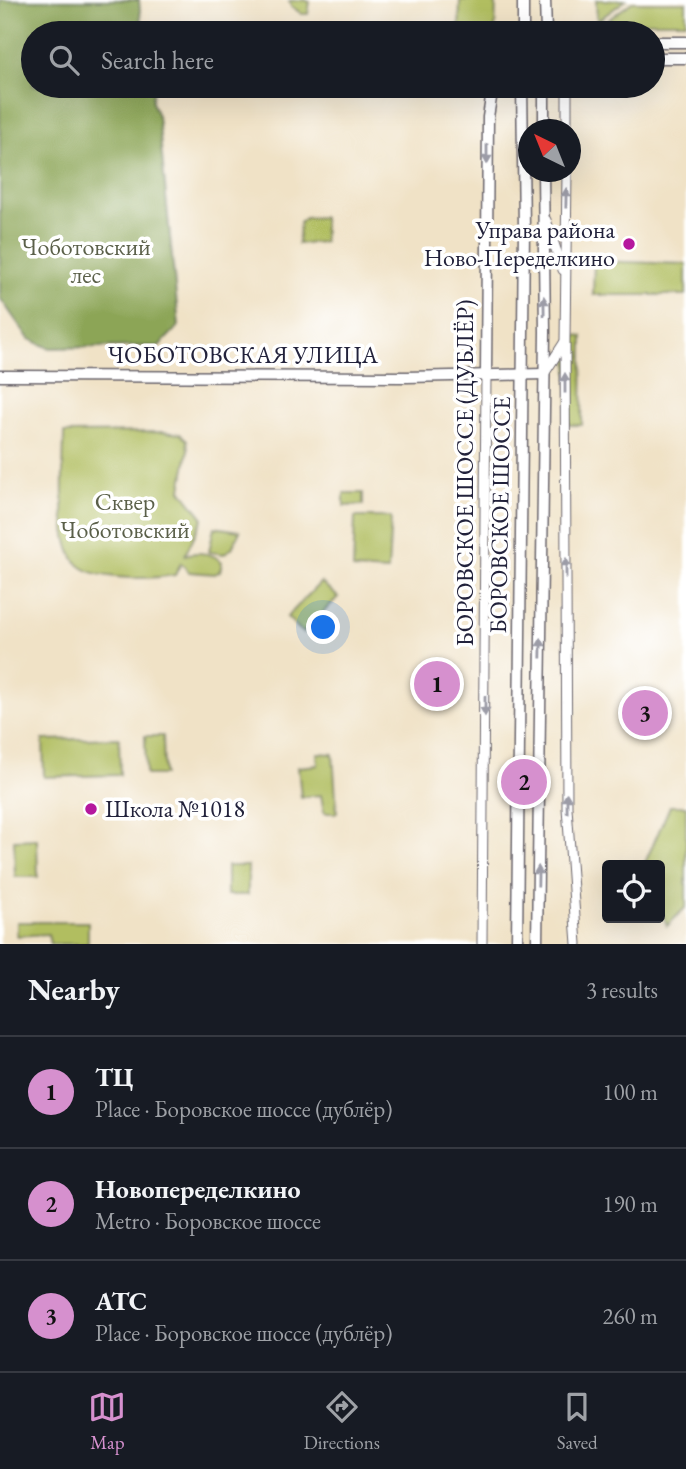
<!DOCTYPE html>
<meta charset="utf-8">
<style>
:root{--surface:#171b24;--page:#242831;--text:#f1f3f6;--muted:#9ea1a6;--line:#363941;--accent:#d690ce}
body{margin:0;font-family:"EB Garamond",serif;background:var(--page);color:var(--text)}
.controls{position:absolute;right:21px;bottom:21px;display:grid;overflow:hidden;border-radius:7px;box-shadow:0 7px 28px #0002}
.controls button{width:63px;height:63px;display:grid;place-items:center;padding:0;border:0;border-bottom:2px solid var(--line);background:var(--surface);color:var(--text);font:35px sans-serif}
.compass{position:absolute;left:518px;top:119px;width:63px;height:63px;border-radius:50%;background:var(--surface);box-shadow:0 7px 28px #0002;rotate:317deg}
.you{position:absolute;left:324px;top:628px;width:24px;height:24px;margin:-18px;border:5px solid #fff;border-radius:50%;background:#1a73e8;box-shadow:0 0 0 10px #1a73e833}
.badge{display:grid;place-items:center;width:46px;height:46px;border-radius:50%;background:var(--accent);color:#111;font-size:23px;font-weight:700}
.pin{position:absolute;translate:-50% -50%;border:4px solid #fff;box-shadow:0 2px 7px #0006}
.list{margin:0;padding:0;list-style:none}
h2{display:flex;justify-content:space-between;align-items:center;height:91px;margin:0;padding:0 28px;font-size:30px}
h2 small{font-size:23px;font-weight:400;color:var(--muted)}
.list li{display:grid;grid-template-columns:46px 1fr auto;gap:21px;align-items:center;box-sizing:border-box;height:112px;padding:0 28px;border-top:2px solid var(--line)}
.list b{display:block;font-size:26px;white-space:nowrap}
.list p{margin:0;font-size:23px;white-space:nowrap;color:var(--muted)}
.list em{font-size:23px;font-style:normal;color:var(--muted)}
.icon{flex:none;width:38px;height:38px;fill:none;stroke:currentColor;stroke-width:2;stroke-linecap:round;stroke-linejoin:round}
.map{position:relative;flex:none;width:686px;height:944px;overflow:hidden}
.search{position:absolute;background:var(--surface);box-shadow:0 7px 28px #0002;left:21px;right:21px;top:21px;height:77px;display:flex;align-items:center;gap:18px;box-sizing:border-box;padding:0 24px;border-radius:38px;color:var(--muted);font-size:26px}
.sheet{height:427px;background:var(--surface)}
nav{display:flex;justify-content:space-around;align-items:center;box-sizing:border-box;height:98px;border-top:2px solid var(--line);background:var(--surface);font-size:19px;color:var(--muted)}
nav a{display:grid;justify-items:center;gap:4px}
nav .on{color:var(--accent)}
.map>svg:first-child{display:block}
.green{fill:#b1be60;stroke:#6a704e;stroke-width:2}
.forest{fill:#8ca556;stroke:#576448;stroke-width:2}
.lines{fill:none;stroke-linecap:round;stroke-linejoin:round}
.minor-casing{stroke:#6a656c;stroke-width:11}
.major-casing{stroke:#6a656c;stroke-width:13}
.minor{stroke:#fff;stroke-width:9}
.major{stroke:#fff;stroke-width:10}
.oneway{fill:#9c9ca7}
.poi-dot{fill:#b5179e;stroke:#fff;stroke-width:2.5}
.labels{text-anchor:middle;stroke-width:7;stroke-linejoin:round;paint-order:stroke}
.poi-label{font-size:24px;fill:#22223b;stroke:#fff;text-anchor:end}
.park-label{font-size:24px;fill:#5b604a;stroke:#fff}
.street-label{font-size:24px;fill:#22223b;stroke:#fff}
</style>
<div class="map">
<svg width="686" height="944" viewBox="0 0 686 944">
<rect width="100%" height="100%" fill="#fff"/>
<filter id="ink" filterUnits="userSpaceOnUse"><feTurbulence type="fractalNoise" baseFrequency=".0143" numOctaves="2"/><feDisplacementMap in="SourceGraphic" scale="14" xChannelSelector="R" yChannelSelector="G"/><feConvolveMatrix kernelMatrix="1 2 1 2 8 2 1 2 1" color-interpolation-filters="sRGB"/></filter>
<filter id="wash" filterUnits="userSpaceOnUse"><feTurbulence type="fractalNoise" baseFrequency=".00686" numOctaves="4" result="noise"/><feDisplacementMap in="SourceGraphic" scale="28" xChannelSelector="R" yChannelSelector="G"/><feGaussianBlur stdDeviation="1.57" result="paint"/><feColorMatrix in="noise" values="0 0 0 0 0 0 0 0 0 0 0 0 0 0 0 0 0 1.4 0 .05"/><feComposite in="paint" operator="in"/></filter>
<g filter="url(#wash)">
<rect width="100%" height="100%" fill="#f0e2c6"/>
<g class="green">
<path d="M304,0L310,2L308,14H302L291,6L289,1Z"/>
<path d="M460,0H496L495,32L459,33Z"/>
<path d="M596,0H626L597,21Z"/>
<path d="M632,2H686V22H605Z"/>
<path d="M323,217L324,242L298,244L300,222L305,218Z"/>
<path d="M594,261L686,264V295H593Z"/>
<path d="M575,335L583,336L582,425H569L568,352Z"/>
<path d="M163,432L180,434L187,440L188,451L181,490L203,518L185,555C197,551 214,553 222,562L220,571L215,574L189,572L181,563L175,575C152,579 91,582 76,562C57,539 64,464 64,433Z"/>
<path d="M344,493H363V505L344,506Z"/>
<path d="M355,517H391L388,571L353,569Z"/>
<path d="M214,527L240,531L232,548L224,554L209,552Z"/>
<path d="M321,582L338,597L303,633L287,617Z"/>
<path d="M145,736H163L164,775H146Z"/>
<path d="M119,738L120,775L44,777L43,740Z"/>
<path d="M317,753L333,754L337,813H324L321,795L301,797L298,767L318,765Z"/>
<path d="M670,806H686V907L667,926L660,907V865H644Z"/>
<path d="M37,839L38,877H15L14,840Z"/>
<rect x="227" y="866" width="21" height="29"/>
<path d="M17,922H88V944H50L48,934L17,936Z"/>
</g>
<path class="forest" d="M0,0H139L142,33H33V86H153L152,102L158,116L179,326L159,346L49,348L29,339L0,298Z"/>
</g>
<g filter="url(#ink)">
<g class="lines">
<g class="minor-casing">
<g id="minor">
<path d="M567,130V86"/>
<path d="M567,172L565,340L567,808L577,944"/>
<path d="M546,220L563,270"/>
<path d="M544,374L564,343"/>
<path d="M482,944L486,374"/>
</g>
</g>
<g class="major-casing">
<g id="major">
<path d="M523,0V33"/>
<path d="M545,0L546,33"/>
<path d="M653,42H686"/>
<path d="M653,58H686"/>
<path d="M544,130V86"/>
<path d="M486,374L488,117L493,86"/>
<path d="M0,376L407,377L544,374"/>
<path d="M517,944L524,228L522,86"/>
<path d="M537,944L545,332L543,172"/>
</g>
</g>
<use href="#minor" class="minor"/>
<use href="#major" class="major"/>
</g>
<defs><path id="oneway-solid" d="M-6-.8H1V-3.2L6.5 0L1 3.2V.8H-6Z" transform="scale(1.75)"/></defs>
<g class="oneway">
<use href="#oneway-solid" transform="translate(487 154) rotate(90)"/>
<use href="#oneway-solid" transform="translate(566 198) rotate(-89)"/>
<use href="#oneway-solid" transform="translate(544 306) rotate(-91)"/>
<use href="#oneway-solid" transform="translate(565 383) rotate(-90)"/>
<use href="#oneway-solid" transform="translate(566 568) rotate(-90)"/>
<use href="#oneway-solid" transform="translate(541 648) rotate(-89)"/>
<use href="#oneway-solid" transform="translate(485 706) rotate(90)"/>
<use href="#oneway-solid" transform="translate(567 803) rotate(-91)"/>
<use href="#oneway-solid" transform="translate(538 876) rotate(-89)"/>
</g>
</g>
<g class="poi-dot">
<circle cx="629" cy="244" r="7"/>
<circle cx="91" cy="809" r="7"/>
</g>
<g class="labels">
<g class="poi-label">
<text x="615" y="238">Управа района<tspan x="615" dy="28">Ново-Переделкино</tspan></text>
<text x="105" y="817" text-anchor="start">Школа №1018</text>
</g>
<g class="park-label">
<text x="86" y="255">Чоботовский<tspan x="86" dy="28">лес</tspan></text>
<text x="125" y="510">Сквер<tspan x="125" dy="28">Чоботовский</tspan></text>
</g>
<g class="street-label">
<text x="243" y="363">ЧОБОТОВСКАЯ УЛИЦА</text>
<text transform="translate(465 473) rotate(-90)" y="8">БОРОВСКОЕ ШОССЕ (ДУБЛЁР)</text>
<text transform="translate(500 515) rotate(-89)" y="8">БОРОВСКОЕ ШОССЕ</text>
</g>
</g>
</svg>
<div class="controls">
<button><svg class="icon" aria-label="locate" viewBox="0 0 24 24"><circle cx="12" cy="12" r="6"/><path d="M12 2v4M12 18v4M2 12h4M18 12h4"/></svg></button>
</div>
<svg class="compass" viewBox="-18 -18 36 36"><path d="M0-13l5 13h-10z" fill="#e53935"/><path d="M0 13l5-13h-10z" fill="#9ea1a6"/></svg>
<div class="you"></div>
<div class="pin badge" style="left:437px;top:684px">1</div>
<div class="pin badge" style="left:524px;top:782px">2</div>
<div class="pin badge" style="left:645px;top:713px">3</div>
<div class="search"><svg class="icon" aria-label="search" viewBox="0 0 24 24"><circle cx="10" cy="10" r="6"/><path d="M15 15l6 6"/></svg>Search here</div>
</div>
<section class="sheet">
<h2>Nearby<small>3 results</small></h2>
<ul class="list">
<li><span class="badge">1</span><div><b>ТЦ</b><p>Place · Боровское шоссе (дублёр)</p></div><em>100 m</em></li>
<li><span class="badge">2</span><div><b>Новопеределкино</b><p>Metro · Боровское шоссе</p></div><em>190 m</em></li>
<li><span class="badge">3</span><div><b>АТС</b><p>Place · Боровское шоссе (дублёр)</p></div><em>260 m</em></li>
</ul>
</section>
<nav>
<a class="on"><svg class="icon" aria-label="map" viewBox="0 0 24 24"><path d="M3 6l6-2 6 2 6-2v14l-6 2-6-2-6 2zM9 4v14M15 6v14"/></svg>Map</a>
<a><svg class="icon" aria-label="directions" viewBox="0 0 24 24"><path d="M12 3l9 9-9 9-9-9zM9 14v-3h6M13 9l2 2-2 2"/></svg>Directions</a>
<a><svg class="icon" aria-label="saved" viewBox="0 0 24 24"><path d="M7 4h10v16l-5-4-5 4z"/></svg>Saved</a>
</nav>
